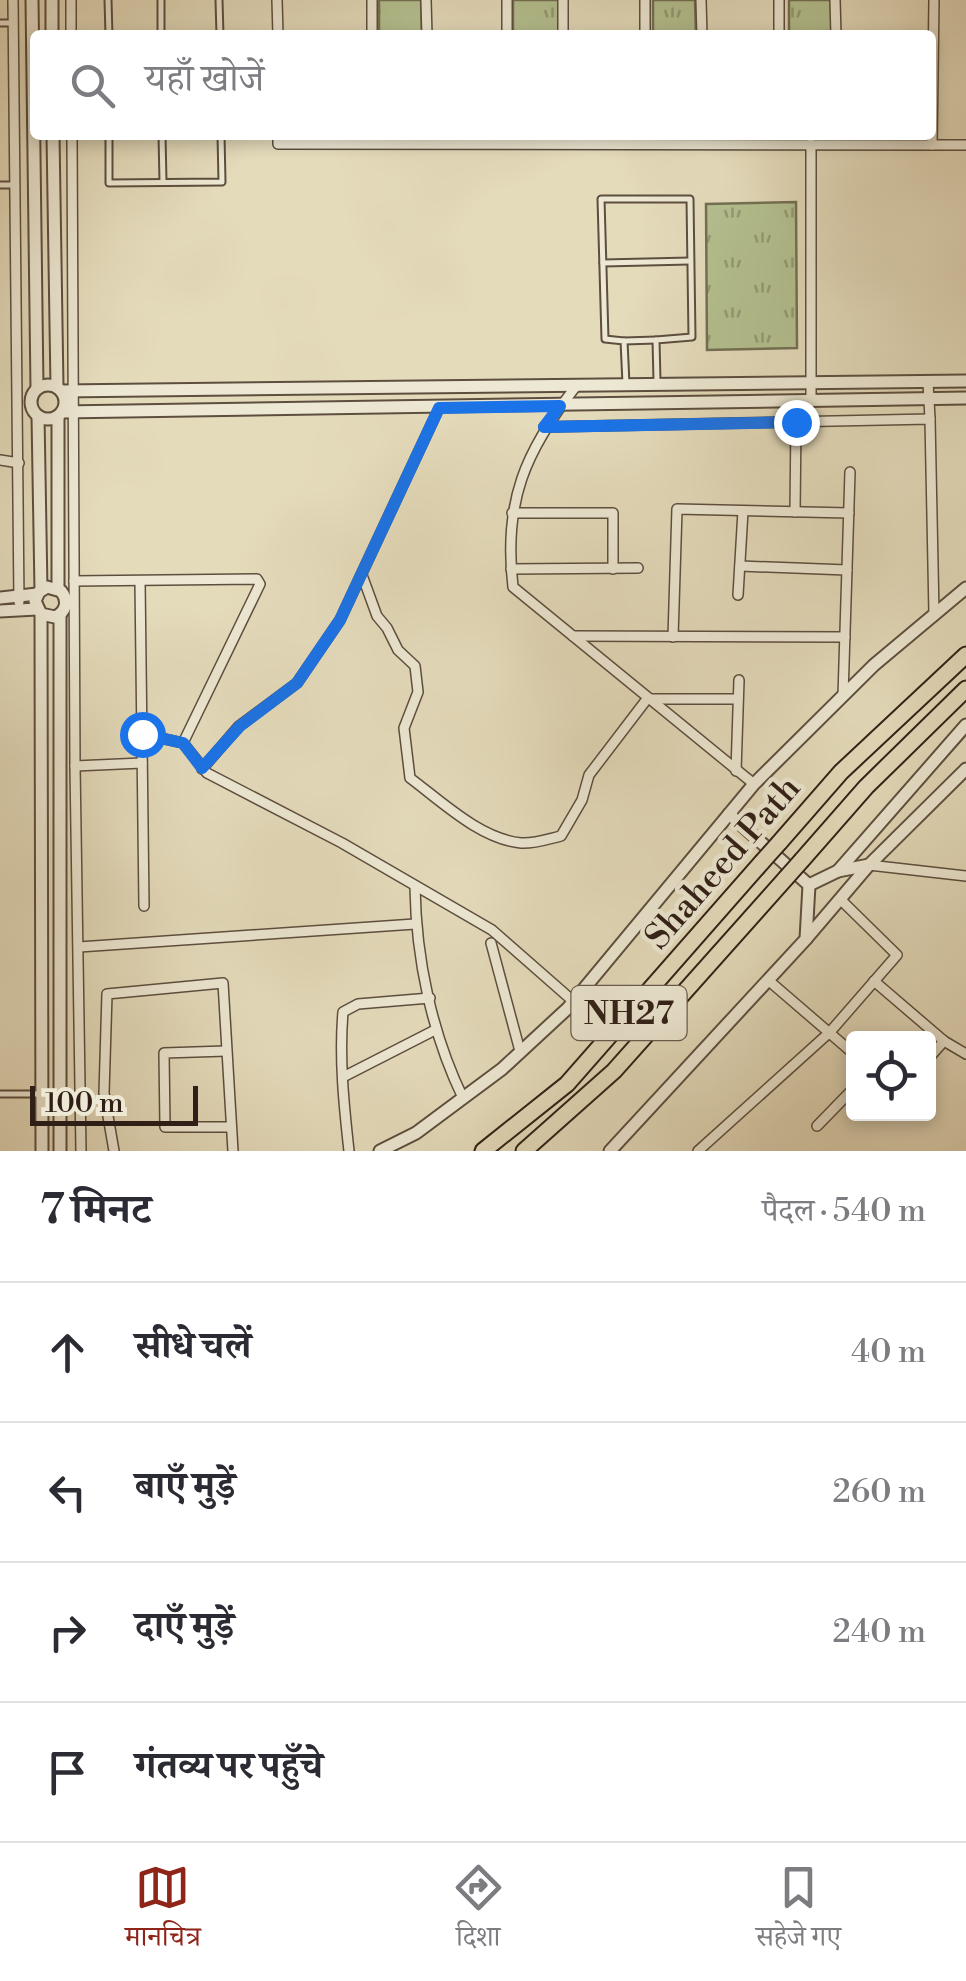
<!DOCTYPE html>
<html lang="hi">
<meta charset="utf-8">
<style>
:root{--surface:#fff;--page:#f7f7f7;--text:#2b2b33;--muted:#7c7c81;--line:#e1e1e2;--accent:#8f2418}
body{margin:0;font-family:"Libre Bodoni","Noto Serif Devanagari",serif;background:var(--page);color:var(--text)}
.controls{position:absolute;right:30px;bottom:30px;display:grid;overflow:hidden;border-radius:10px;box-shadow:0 5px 15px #0003}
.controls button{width:90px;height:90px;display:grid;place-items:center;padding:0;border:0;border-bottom:2px solid var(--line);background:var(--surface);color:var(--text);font:50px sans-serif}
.scale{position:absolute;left:30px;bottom:25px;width:168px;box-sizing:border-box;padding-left:10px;border:5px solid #301f16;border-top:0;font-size:28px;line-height:35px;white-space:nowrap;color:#301f16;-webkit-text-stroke:8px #ede8d3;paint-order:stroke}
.stop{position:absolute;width:30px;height:30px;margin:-22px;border:8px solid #1a73e8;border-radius:50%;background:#fff}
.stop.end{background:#1a73e8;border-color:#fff;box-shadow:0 2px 10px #0008}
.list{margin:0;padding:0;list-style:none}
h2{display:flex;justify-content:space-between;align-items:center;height:130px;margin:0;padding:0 40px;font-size:42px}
h2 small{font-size:32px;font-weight:400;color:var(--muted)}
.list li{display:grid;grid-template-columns:65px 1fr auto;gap:30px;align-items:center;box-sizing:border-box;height:140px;padding:0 40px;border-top:2px solid var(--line)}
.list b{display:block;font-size:38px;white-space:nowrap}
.list em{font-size:32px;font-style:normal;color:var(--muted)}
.icon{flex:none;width:55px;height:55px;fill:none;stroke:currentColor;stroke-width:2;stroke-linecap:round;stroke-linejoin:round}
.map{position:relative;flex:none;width:966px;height:1151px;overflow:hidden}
.search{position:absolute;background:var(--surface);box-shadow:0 5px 15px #0003;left:30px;right:30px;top:30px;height:110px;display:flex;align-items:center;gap:25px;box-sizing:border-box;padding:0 35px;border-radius:10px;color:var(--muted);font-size:38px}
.sheet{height:690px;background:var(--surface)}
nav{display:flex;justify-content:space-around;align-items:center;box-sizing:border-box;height:140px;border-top:2px solid var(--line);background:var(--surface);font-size:28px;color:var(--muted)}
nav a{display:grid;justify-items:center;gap:5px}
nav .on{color:var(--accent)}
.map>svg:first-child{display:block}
.park{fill:url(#park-tufts);stroke:#727053;stroke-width:2.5}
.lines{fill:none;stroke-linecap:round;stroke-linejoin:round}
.service-casing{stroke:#5d4e3f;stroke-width:9}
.minor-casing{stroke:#5d4e3f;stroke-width:12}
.tertiary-casing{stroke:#5d4e3f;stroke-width:15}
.trunk-casing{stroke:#301f16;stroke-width:19}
.service{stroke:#ede8d3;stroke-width:5}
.minor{stroke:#ede8d3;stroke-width:9}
.tertiary{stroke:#ede8d3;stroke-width:11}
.trunk{stroke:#e4dbbb;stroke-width:15}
.trunk-bridge-casing{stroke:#301f16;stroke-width:19;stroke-linecap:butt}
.trunk-bridge{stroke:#e4dbbb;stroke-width:15}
.route{stroke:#1a73e8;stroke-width:12}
.labels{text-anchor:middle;stroke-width:9;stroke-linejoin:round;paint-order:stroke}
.shield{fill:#ede8d3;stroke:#695b4f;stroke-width:2.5}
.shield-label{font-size:32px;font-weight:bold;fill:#301f16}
.street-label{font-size:35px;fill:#301f16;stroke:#ede8d3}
</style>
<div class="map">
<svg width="966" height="1151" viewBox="0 0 966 1151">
<defs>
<pattern id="park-tufts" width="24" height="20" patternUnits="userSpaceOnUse" patternTransform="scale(2.5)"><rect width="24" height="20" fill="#b4c090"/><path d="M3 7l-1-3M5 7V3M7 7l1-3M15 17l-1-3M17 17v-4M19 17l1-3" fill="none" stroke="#939b75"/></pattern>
</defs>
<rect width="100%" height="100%" fill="#e4dbbb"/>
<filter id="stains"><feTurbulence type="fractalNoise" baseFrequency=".002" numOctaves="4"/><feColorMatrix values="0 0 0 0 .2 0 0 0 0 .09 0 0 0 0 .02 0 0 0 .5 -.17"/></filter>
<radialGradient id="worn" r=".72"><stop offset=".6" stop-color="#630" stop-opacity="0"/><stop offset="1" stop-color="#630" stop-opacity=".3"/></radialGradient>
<g class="park">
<path d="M379,0H421L422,35H379Z"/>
<path d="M513,0H559L560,35H513Z"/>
<path d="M653,0H695L696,35H653Z"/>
<rect x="789" y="0" width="44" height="35"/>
<path d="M796,202L797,348L707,350L706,204Z"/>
</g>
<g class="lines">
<g class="service-casing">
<g id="service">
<path d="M108,0L109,35"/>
<path d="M161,0V35"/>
<path d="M219,0L220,35"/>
<path d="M0,23H14"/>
<path d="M109,135V183L222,182L221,135"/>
<path d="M162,135L163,182"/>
<path d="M0,185H15"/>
<path d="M603,263L690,261"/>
<path d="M624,341L656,340"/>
<path d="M626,384L624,341L605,339L601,199H690L692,337L656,340L657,381"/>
<path d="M0,1094H41"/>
</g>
</g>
<g class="minor-casing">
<g id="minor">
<path d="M13,0L19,602"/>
<path d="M71,0V35"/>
<path d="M277,0L278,35"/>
<path d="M372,0V35"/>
<path d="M426,0L427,35"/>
<path d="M507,0V35"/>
<path d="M563,0V35"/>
<path d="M645,0V35"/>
<path d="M701,0L702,35"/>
<path d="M779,0V35"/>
<path d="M835,0L836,35"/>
<path d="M72,135L75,766L81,1151"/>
<path d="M278,135V144L966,145"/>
<path d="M811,144V402"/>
<path d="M932,145L934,0"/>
<path d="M928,382L930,419"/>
<path d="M577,385C525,451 503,502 513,587L754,784"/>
<path d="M544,427L930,419L934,614"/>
<path d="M0,460L19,463"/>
<path d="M795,512L796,422"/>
<path d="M512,513H613V569"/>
<path d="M740,566L847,570"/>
<path d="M511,569L638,568"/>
<path d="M362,575L377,616L387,628L398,650L415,666L418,692L404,728L410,778C441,801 480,839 521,843C534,844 548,839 561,836L582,800L589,775L647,699H738"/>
<path d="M74,581L257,579L260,584L183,743"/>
<path d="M140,581L144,906"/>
<path d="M738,595L743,511"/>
<path d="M573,636L845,637"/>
<path d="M673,637L677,509L849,513"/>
<path d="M843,696L850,472"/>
<path d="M142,734L183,743L207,773L342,843L492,930L573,1001"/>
<path d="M75,766L142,763"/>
<path d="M202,769L239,726L297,683L340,620L439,408"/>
<path d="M736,771L739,680"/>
<path d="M869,865L966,876"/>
<path d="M415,887C416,959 432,1034 463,1098"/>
<path d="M491,943L520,1051"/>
<path d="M79,947L415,924"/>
<path d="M768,980L854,1054"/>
<path d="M874,981L944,1041"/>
<path d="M226,1051L164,1053L165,1127H231"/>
<path d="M928,1059L944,1041L966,1054"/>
<path d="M345,1076L435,1030"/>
<path d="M817,1126L854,1088"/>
<path d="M114,1151L104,1093L107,994L223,983L233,1151"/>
<path d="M349,1151C344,1106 339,1058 343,1012L358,1004L430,998"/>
<path d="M698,1151L830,1032L897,955L840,899"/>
</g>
</g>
<g class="tertiary-casing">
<g id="tertiary">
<path d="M32,0L37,388"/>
<path d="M52,0V35"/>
<path d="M53,135L57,387"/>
<circle cx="48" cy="402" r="17"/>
<path d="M61,391L966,381"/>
<path d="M62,412L966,398"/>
<path d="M38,416L41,590"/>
<path d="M58,589V416"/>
<path d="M0,598L37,594"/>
<path d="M0,611L37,609"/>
<path d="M41,614L55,617C66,612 69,601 61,591L47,587L39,592L35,601L41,614L42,1151"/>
<path d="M60,615V1151"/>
<path d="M729,814L809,885"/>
<path d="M838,871L966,725"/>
<path d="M809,885L838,871L869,865"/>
<path d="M806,939L869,865L966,769"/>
<path d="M380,1151L416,1133L502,1069L568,1008L754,784L874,665L966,588"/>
<path d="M610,1151L806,939L809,885"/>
</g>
</g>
<g class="trunk-casing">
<g id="trunk">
<path d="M779,843L841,772L966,655"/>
<path d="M802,860L866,787L966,689"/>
<path d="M483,1151L567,1084L762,862"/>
<path d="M524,1151L614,1071L786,878"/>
</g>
</g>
<use href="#service" class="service"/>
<use href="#minor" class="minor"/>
<use href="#tertiary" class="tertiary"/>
<use href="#trunk" class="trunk"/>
<g class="trunk-bridge-casing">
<g id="trunk-bridge">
<path d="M762,862L779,843"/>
<path d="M786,878L802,860"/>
</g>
</g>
<use href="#trunk-bridge" class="trunk-bridge"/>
</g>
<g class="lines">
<path class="route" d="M142,734L183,743L202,768L240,726L297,683L340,620L439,408L560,406L544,427L796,422"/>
</g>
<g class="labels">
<rect class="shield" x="571.5" y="986" width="115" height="54" rx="8"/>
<g class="shield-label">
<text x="629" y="1024">NH27</text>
</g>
<g class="street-label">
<text transform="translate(722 862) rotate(-49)" y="12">Shaheed Path</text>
</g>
</g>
<rect width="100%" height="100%" filter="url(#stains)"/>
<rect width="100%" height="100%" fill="url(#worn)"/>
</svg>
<div class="controls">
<button><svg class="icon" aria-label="locate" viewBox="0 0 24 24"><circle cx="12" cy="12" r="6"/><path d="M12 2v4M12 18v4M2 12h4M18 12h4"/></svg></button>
</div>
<div class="scale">100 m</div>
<div class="stop" style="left:142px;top:734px"></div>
<div class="stop end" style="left:796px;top:422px"></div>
<div class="search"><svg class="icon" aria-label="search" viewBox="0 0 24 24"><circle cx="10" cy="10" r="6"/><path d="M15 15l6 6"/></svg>यहाँ खोजें</div>
</div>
<section class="sheet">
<h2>7 मिनट<small>पैदल · 540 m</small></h2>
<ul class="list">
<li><svg class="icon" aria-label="ahead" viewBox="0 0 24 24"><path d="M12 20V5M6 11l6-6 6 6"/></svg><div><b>सीधे चलें</b></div><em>40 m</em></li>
<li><svg class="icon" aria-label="left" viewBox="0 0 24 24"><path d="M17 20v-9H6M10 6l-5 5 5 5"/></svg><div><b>बाएँ मुड़ें</b></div><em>260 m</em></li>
<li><svg class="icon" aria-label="right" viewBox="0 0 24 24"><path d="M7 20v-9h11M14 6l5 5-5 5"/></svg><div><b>दाएँ मुड़ें</b></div><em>240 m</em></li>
<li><svg class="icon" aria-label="arrive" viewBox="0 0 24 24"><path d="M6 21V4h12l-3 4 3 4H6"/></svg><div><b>गंतव्य पर पहुँचे</b></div></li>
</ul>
</section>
<nav>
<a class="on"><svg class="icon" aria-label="map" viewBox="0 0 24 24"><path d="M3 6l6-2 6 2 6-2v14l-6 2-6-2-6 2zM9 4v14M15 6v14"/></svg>मानचित्र</a>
<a><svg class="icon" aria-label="directions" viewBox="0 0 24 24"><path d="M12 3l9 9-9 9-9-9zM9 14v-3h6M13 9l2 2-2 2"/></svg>दिशा</a>
<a><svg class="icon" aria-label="saved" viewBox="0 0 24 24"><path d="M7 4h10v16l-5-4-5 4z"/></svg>सहेजे गए</a>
</nav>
